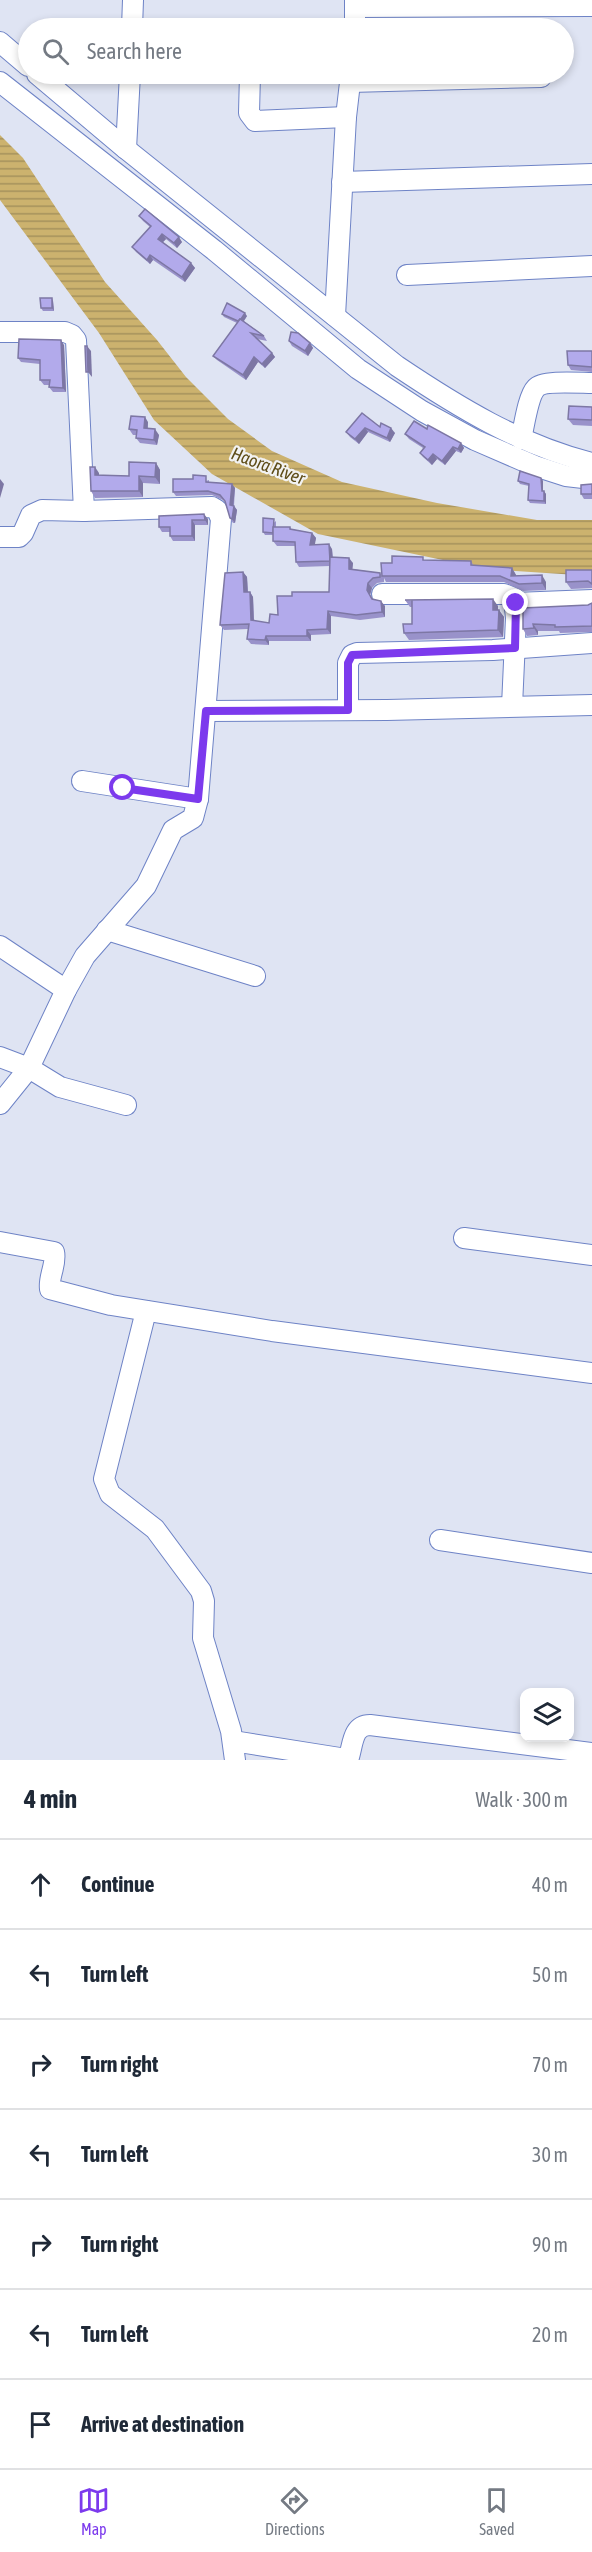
<!DOCTYPE html>
<meta charset="utf-8">
<style>
:root{--surface:#fff;--page:#f2f2f3;--text:#1f2937;--muted:#747a83;--line:#e0e1e3;--accent:#7c3aed}
body{margin:0;font-family:"Asap Condensed",sans-serif;background:var(--page);color:var(--text)}
.controls{position:absolute;right:18px;bottom:18px;display:grid;overflow:hidden;border-radius:12px;box-shadow:0 3px 9px #0003}
.controls button{width:54px;height:54px;display:grid;place-items:center;padding:0;border:0;border-bottom:2px solid var(--line);background:var(--surface);color:var(--text);font:30px sans-serif}
.stop{position:absolute;width:18px;height:18px;margin:-14px;border:4px solid #7c3aed;border-radius:50%;background:#fff}
.stop.end{background:#7c3aed;border-color:#fff;box-shadow:0 2px 6px #0008}
.list{margin:0;padding:0;list-style:none}
h2{display:flex;justify-content:space-between;align-items:center;height:78px;margin:0;padding:0 24px;font-size:26px}
h2 small{font-size:20px;font-weight:400;color:var(--muted)}
.list li{display:grid;grid-template-columns:39px 1fr auto;gap:18px;align-items:center;box-sizing:border-box;height:90px;padding:0 24px;border-top:2px solid var(--line)}
.list b{display:block;font-size:22px;white-space:nowrap}
.list em{font-size:20px;font-style:normal;color:var(--muted)}
.icon{flex:none;width:33px;height:33px;fill:none;stroke:currentColor;stroke-width:2;stroke-linecap:round;stroke-linejoin:round}
.map{position:relative;flex:none;width:592px;height:1760px;overflow:hidden}
.search{position:absolute;background:var(--surface);box-shadow:0 3px 9px #0003;left:18px;right:18px;top:18px;height:66px;display:flex;align-items:center;gap:15px;box-sizing:border-box;padding:0 21px;border-radius:33px;color:var(--muted);font-size:22px}
.sheet{height:708px;background:var(--surface)}
nav{display:flex;justify-content:space-around;align-items:center;box-sizing:border-box;height:84px;border-top:2px solid var(--line);background:var(--surface);font-size:16px;color:var(--muted)}
nav a{display:grid;justify-items:center;gap:3px}
nav .on{color:var(--accent)}
.map>svg:first-child{display:block}
.water{fill:url(#water-rules)}
.lines{fill:none;stroke-linecap:round;stroke-linejoin:round}
.minor-casing{stroke:#6e83c6;stroke-width:22}
.minor{stroke:#fff;stroke-width:20}
.wall{fill:#9992ca}
.shaded-wall{fill:#7d77a4}
.building{fill:#b2aaeb;stroke:#7d77a4;stroke-width:1.5}
.route{stroke:#7c3aed;stroke-width:8}
.labels{text-anchor:middle;stroke-width:4.5;stroke-linejoin:round;paint-order:stroke}
.water-label{font-size:18px;font-style:italic;fill:#5e4c17;stroke:#f2f2f2}
</style>
<div class="map">
<svg width="592" height="1760" viewBox="0 0 592 1760">
<defs>
<pattern id="water-rules" width="6" height="5" patternUnits="userSpaceOnUse" patternTransform="scale(1.5)"><rect width="6" height="5" fill="#ccb26e"/><path d="M0 2.5h6" fill="none" stroke="#a5915c"/></pattern>
</defs>
<rect width="100%" height="100%" fill="#dfe4f3"/>
<path class="water" d="M0,135L23,158L105,282L157,340L186,377L228,419L272,451L342,482L437,503L537,520H592V576L486,569L318,534L212,474L154,420L99,333L0,200Z"/>
<g class="lines">
<g class="minor-casing">
<g id="minor">
<path d="M355,0V28"/>
<path d="M355,7L592,6"/>
<path d="M132,28L133,0"/>
<path d="M0,42L28,66"/>
<path d="M37,74L126,149L397,366C458,407 520,445 592,463"/>
<path d="M250,74L249,113L255,121L346,117"/>
<path d="M0,82L214,250L358,369L422,411L475,440L535,466L566,476L592,479"/>
<path d="M350,82L541,77"/>
<path d="M126,149L130,74"/>
<path d="M342,182L592,174"/>
<path d="M407,275L592,266"/>
<path d="M335,316L346,117L351,74"/>
<path d="M0,332H65L72,335L76,340L84,511"/>
<path d="M521,439C524,427 528,396 536,388C543,380 580,383 592,383"/>
<path d="M0,537H19L23,533L31,515L42,510L84,511L212,507L217,510L221,519L198,799L193,818L173,830L146,886L85,956L66,990L29,1068L0,1104"/>
<path d="M382,594H504L514,598L516,618L512,706"/>
<path d="M515,603L592,600"/>
<path d="M348,710V663L352,655L357,653L493,650L592,643"/>
<path d="M206,711L387,710L592,705"/>
<path d="M82,781L198,799"/>
<path d="M107,930L255,976"/>
<path d="M0,946L66,990"/>
<path d="M0,1057L29,1068L60,1087L126,1105"/>
<path d="M464,1238L592,1255"/>
<path d="M0,1242L54,1252C57,1264 48,1277 50,1289L111,1305L272,1331L592,1373"/>
<path d="M146,1311L104,1479L110,1494L155,1529L201,1591L204,1601L203,1638L231,1731L235,1760"/>
<path d="M440,1540L592,1563"/>
<path d="M233,1741L346,1759L349,1757C353,1743 353,1725 370,1725L592,1753"/>
</g>
</g>
<use href="#minor" class="minor"/>
</g>
<g class="wall">
<path d="M139,216L182,242L177,248L166,239L163,242L191,263L195,268L185,282L153,260L150,264L136,252L132,247L150,227L143,221Z"/>
<path d="M53,301L54,311H43L41,308Z"/>
<path d="M222,314L247,316L244,321L264,336L267,341L257,339L272,353L275,357L265,368L258,362L246,380L217,360L213,356L237,323L224,317Z"/>
<path d="M289,341L310,343L313,348L308,356L292,346Z"/>
<path d="M64,345L66,392H53L49,387L50,385H44L40,380V364L21,362L18,358Z"/>
<path d="M592,351V372L571,370L568,365Z"/>
<path d="M592,407V426L573,425L568,419Z"/>
<path d="M362,413L380,427L395,433L390,442L368,432L359,444L350,437L346,432Z"/>
<path d="M148,422V428L159,435L157,445L140,443L136,438V435H133L129,429Z"/>
<path d="M427,429L461,443L464,448L461,453L456,451L445,465L437,459L432,465L423,457L420,453L423,448L409,439L405,434Z"/>
<path d="M156,463L160,470V484L143,483V497L95,498L91,491L99,473V475L129,476Z"/>
<path d="M541,478L543,481V491L546,494V504L530,503L528,500L529,486L520,484L518,481Z"/>
<path d="M209,480V482L232,484L235,488L234,506L237,510L235,523H233L230,518L225,502L223,500L212,495L176,496L173,492Z"/>
<path d="M592,484V499H584L581,494Z"/>
<path d="M159,516L208,519V525H195V541H173L170,536V532H162L159,527Z"/>
<path d="M276,521V527H290L291,529L312,533L316,538L314,545L332,549L333,558L353,563L352,569L380,573L382,576L392,563L424,560L471,561L474,566L512,568L516,575V576L546,582V590L523,591L504,582H386L384,578V582L377,583L372,588L370,595L373,599L385,606V617L360,620L331,616V634L311,635V641H269V645L251,644L247,639L248,629L224,630L220,625L243,572L247,577L248,592H250L253,597L254,621L269,623L278,615L292,596L329,592L330,566L299,567L296,562V546H277L273,541V535H265L263,532Z"/>
<path d="M592,570V588L571,589L566,582Z"/>
<path d="M405,600L498,606V610L504,617L503,637L409,640L404,633L412,624V607H410Z"/>
<path d="M592,603V632L560,633L559,631H538V635L527,636L523,629V608L588,605Z"/>
</g>
<g class="shaded-wall">
<path d="M162,234L166,239L161,244L158,239Z"/>
<path d="M179,237L182,242L177,248L174,243Z"/>
<path d="M150,255L153,260L150,264L147,260Z"/>
<path d="M191,263L195,268L185,282L182,277Z"/>
<path d="M52,298L53,301L54,311L52,308Z"/>
<path d="M245,313L247,316L241,325L239,322Z"/>
<path d="M61,340L64,345L66,392L63,388Z"/>
<path d="M310,343L313,348L308,356L305,351Z"/>
<path d="M87,346L91,351L92,377L88,372Z"/>
<path d="M272,353L275,357L265,368L262,364Z"/>
<path d="M254,357L258,362L246,380L243,375Z"/>
<path d="M145,417L148,422L147,433L144,428Z"/>
<path d="M365,428L368,432L359,444L355,439Z"/>
<path d="M391,428L395,433L390,442L387,438Z"/>
<path d="M155,429L159,435L157,445L154,440Z"/>
<path d="M461,443L464,448L461,453L458,449Z"/>
<path d="M453,447L456,451L445,465L442,461Z"/>
<path d="M433,454L437,459L432,465L428,460Z"/>
<path d="M156,463L160,470V484L155,477Z"/>
<path d="M95,467L99,473V482L95,475Z"/>
<path d="M139,476L143,483V497L139,491Z"/>
<path d="M541,478L543,481V494L542,491Z"/>
<path d="M0,479L4,484L0,498Z"/>
<path d="M232,484L235,488L233,508L234,506L237,510L235,523L232,519L230,505Z"/>
<path d="M544,491L546,494V504L544,501Z"/>
<path d="M204,514L208,519V525L205,520Z"/>
<path d="M192,520L195,525V541L192,536Z"/>
<path d="M312,533L316,538L314,550L310,545Z"/>
<path d="M329,544L332,549L333,566L330,561Z"/>
<path d="M349,558L353,563L352,574L349,569Z"/>
<path d="M512,568L516,575V583L511,576Z"/>
<path d="M243,572L247,577L248,597L244,592Z"/>
<path d="M542,575L546,582V590L542,583Z"/>
<path d="M368,583L372,588L370,595L376,604L367,590Z"/>
<path d="M250,592L253,597L254,625L251,620Z"/>
<path d="M493,599L498,606V617L493,610Z"/>
<path d="M381,601L385,606V617L382,612Z"/>
<path d="M499,610L504,617L503,637L498,630Z"/>
<path d="M328,611L331,616V634L327,629Z"/>
<path d="M533,624L538,631V635L534,628Z"/>
<path d="M307,630L311,635V641L307,636Z"/>
<path d="M266,636L269,641V645L265,640Z"/>
</g>
<g class="building">
<path d="M145,209L179,237L174,243L162,234L158,239L191,263L182,277L150,255L147,260L132,247L151,226L139,216Z"/>
<path d="M40,298H52V308H41Z"/>
<path d="M227,303L245,313L241,319H240L238,321L222,314Z"/>
<path d="M240,319L264,336L251,333L272,353L262,364L254,357L243,375L213,356Z"/>
<path d="M291,332L298,333L310,343L305,351L289,341Z"/>
<path d="M19,339L61,340L63,388L49,387L50,380H40V360L18,358Z"/>
<path d="M85,346H87L88,372H86Z"/>
<path d="M567,351H592V367L568,365Z"/>
<path d="M569,406L592,407V420L568,419Z"/>
<path d="M362,413L380,427L381,423L391,428L387,438L365,428L355,439L346,432Z"/>
<path d="M131,416L145,417L144,428L155,429L154,440L136,438L137,430L129,429Z"/>
<path d="M414,421L427,429L428,425L461,443L458,449L453,447L442,461L433,454L428,460L420,453L425,447L405,434Z"/>
<path d="M129,462L156,463L155,477L139,476V491H91L90,467H95V475L129,476Z"/>
<path d="M520,471L541,478L542,491H544V501L528,500L529,484L518,481Z"/>
<path d="M193,475L206,476V482L232,484L230,505L234,506L232,519L230,518L225,501L220,495L208,491L173,492V479H193Z"/>
<path d="M592,484V494H581V485Z"/>
<path d="M204,514L205,520H192V536H170V527H159V516Z"/>
<path d="M263,518L274,519L273,533L263,532Z"/>
<path d="M273,527H290V529L312,533L310,545L329,544L330,561L296,562L295,542L273,541Z"/>
<path d="M392,556L423,557V560L471,561V565L512,568L511,576L542,575V583L519,584L500,576H382L381,563H392Z"/>
<path d="M330,557L349,558V569L380,573V577L373,578L368,583L367,590L372,599L381,601L382,612L356,615L328,611L327,629L307,630V636H266L265,640L247,639L249,624L220,625L225,573L243,572L244,592H250L251,620L269,623L270,614L278,615L277,596H292V592H329Z"/>
<path d="M566,570H592V584L588,581L566,582Z"/>
<path d="M493,599V610H499L498,630L404,633L403,624H412V600H405Z"/>
<path d="M592,603V626L555,627V625L533,624L534,628L523,629V608L588,605Z"/>
</g>
<g class="lines">
<path class="route" d="M123,788L198,799L206,711L348,710V663L352,655L515,648L516,603"/>
</g>
<g class="labels">
<g class="water-label">
<text transform="translate(268 466) rotate(20)" y="6">Haora River</text>
</g>
</g>
</svg>
<div class="controls">
<button><svg class="icon" aria-label="layers" viewBox="0 0 24 24"><path d="M12 4l9 5-9 5-9-5zM3 14l9 5 9-5"/></svg></button>
</div>
<div class="stop" style="left:123px;top:788px"></div>
<div class="stop end" style="left:516px;top:603px"></div>
<div class="search"><svg class="icon" aria-label="search" viewBox="0 0 24 24"><circle cx="10" cy="10" r="6"/><path d="M15 15l6 6"/></svg>Search here</div>
</div>
<section class="sheet">
<h2>4 min<small>Walk · 300 m</small></h2>
<ul class="list">
<li><svg class="icon" aria-label="ahead" viewBox="0 0 24 24"><path d="M12 20V5M6 11l6-6 6 6"/></svg><div><b>Continue</b></div><em>40 m</em></li>
<li><svg class="icon" aria-label="left" viewBox="0 0 24 24"><path d="M17 20v-9H6M10 6l-5 5 5 5"/></svg><div><b>Turn left</b></div><em>50 m</em></li>
<li><svg class="icon" aria-label="right" viewBox="0 0 24 24"><path d="M7 20v-9h11M14 6l5 5-5 5"/></svg><div><b>Turn right</b></div><em>70 m</em></li>
<li><svg class="icon" aria-label="left" viewBox="0 0 24 24"><path d="M17 20v-9H6M10 6l-5 5 5 5"/></svg><div><b>Turn left</b></div><em>30 m</em></li>
<li><svg class="icon" aria-label="right" viewBox="0 0 24 24"><path d="M7 20v-9h11M14 6l5 5-5 5"/></svg><div><b>Turn right</b></div><em>90 m</em></li>
<li><svg class="icon" aria-label="left" viewBox="0 0 24 24"><path d="M17 20v-9H6M10 6l-5 5 5 5"/></svg><div><b>Turn left</b></div><em>20 m</em></li>
<li><svg class="icon" aria-label="arrive" viewBox="0 0 24 24"><path d="M6 21V4h12l-3 4 3 4H6"/></svg><div><b>Arrive at destination</b></div></li>
</ul>
</section>
<nav>
<a class="on"><svg class="icon" aria-label="map" viewBox="0 0 24 24"><path d="M3 6l6-2 6 2 6-2v14l-6 2-6-2-6 2zM9 4v14M15 6v14"/></svg>Map</a>
<a><svg class="icon" aria-label="directions" viewBox="0 0 24 24"><path d="M12 3l9 9-9 9-9-9zM9 14v-3h6M13 9l2 2-2 2"/></svg>Directions</a>
<a><svg class="icon" aria-label="saved" viewBox="0 0 24 24"><path d="M7 4h10v16l-5-4-5 4z"/></svg>Saved</a>
</nav>
